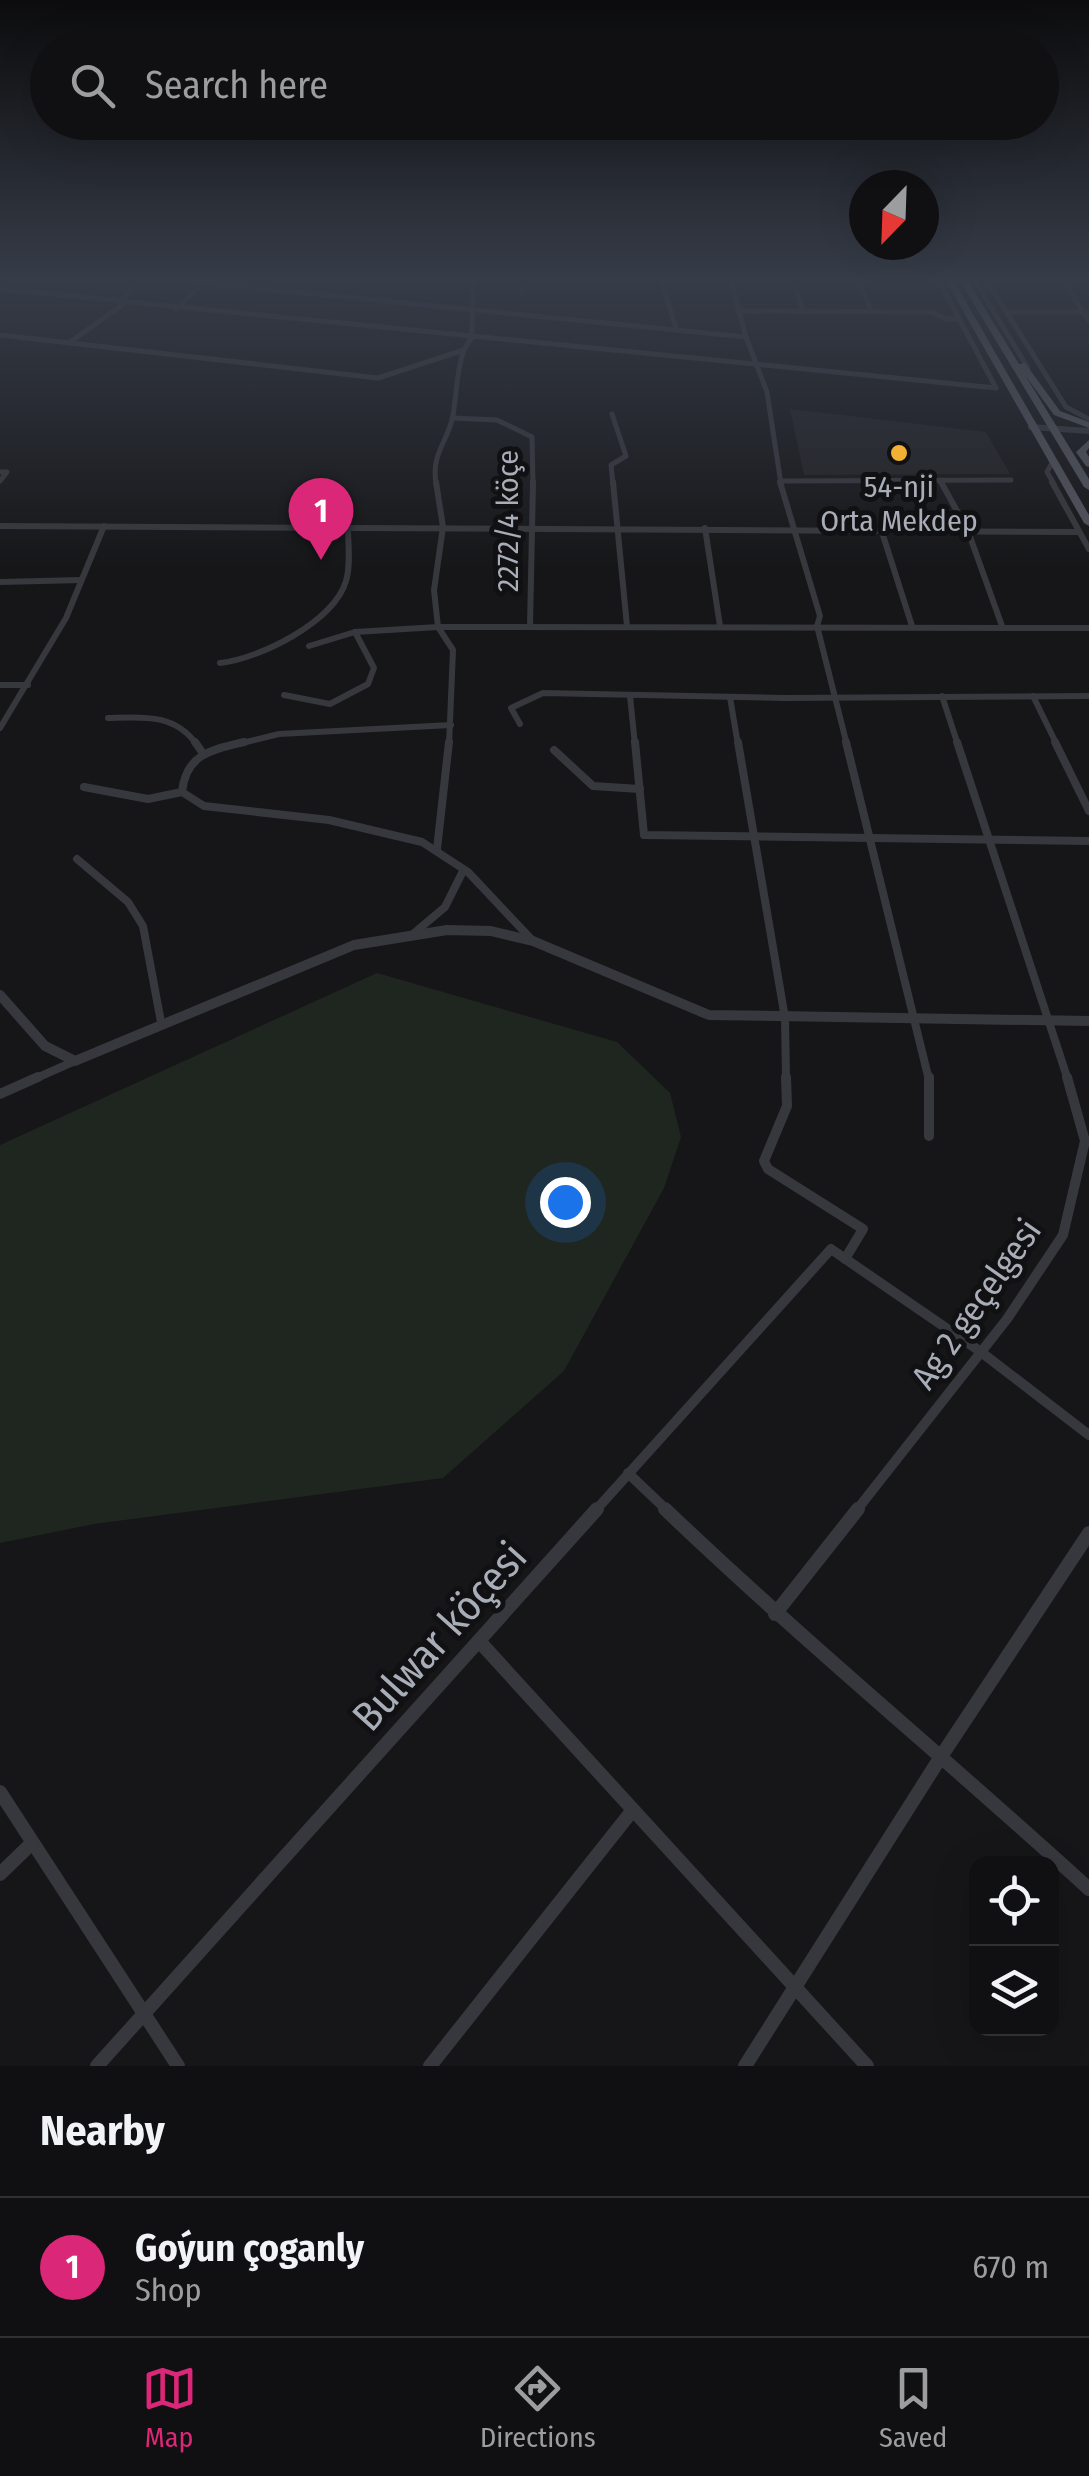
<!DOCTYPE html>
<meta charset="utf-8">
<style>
:root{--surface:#101012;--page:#19191b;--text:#f1f3f6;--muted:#9c9d9f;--line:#303032;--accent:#db2777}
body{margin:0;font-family:"Fira Sans Condensed",sans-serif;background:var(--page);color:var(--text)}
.controls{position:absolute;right:30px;bottom:30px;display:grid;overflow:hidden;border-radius:20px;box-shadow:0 10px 40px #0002}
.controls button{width:90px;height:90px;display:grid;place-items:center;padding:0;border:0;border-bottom:2px solid var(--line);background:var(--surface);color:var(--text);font:50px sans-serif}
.compass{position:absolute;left:849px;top:170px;width:90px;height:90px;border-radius:50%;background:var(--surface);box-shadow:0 10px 40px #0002;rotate:203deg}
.you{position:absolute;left:565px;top:1202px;width:35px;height:35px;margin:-25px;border:8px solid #fff;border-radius:50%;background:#1a73e8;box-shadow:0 0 0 15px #1a73e833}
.badge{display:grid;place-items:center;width:65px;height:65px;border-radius:50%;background:var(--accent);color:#fff;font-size:32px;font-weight:700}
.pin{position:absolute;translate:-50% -82px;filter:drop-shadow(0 2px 5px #0008)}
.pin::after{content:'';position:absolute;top:52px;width:35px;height:30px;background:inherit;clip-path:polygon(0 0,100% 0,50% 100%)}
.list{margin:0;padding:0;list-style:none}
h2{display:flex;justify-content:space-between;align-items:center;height:130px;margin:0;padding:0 40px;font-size:42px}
h2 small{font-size:32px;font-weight:400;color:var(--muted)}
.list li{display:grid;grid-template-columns:65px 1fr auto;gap:30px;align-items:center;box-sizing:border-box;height:140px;padding:0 40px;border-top:2px solid var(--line)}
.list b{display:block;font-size:38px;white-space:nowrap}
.list p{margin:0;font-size:32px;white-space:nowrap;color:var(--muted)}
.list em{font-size:32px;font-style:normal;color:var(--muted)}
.icon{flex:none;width:55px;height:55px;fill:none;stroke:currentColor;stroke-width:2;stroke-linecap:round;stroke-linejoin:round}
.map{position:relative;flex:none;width:1089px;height:2066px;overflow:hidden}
.search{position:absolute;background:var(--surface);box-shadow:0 10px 40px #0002;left:30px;right:30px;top:30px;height:110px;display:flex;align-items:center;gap:25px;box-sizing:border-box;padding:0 35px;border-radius:55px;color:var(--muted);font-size:38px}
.sheet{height:270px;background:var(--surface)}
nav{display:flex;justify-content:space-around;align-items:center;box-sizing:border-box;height:140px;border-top:2px solid var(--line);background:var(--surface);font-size:28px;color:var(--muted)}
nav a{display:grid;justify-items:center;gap:5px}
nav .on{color:var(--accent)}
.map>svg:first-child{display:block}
.built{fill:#222225}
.green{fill:#1e261f}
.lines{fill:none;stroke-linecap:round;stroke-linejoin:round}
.minor-far4{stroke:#37383d;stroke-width:5}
.minor-far3{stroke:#37383d;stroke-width:6}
.minor-far2{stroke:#37383d;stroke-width:8}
.minor-far1{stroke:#37383d;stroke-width:10}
.minor{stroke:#37383d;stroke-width:14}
.tertiary-far1{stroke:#37383d;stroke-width:6}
.tertiary{stroke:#37383d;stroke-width:10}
.primary{fill:#53555c;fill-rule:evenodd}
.poi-dot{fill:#f2b134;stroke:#111113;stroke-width:4}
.labels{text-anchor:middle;stroke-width:10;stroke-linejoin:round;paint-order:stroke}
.far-poi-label{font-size:30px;fill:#a8adb8;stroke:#111113}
.far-street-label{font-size:30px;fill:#a8adb8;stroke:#111113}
.street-label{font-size:35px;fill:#a8adb8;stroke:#111113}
.near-street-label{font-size:42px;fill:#a8adb8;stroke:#111113}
</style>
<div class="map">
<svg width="1089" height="2066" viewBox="0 0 1089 2066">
<rect width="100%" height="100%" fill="#161618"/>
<path class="built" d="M790,409L986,432L1010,474L804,475Z"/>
<path class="green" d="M377,973L617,1042L670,1093L681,1137L664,1188L564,1371L443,1478L94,1524L0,1543V1145Z"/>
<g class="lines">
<g class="minor-far4">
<path d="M185,281L746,337"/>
<path d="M521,281L522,292"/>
<path d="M662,281L676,329"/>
<path d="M731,281L746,337L767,392L781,484"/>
<path d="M793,281L803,311"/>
<path d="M858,281L872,312"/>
<path d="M939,281L996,388"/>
<path d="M975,281L1028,368"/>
<path d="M987,281L1066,407L1089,419"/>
<path d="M1063,281L1089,321"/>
<path d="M0,289L996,388"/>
<path d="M120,302L139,281"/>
<path d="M176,309L205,281"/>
<path d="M738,311L932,312L946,319H960"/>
<path d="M1006,312H1089"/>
<path d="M0,335L378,378L464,350L472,337L473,281"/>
<path d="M70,342L125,303"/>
<path d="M612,414L626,456L611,465L613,484"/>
<path d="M453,418L497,420L532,437L533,484"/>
<path d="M1053,461L1047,472L1054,484"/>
<path d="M0,472H7L0,481"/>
<path d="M940,480L942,484"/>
<path d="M780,481L1011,480"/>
<path d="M436,484C431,452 448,443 453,415C457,392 456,372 464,350"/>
</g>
<g class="minor-far3">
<path d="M436,482L443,527L434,590L438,627L453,650L449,745"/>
<path d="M613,482L627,626"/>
<path d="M780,482L820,616L817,626L847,745"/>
<path d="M941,482L968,531L1002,626"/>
<path d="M1052,482L1089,549"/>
<path d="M0,526L1079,532"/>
<path d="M705,528L720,626"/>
<path d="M881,529L912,626"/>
<path d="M0,582L81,580"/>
<path d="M530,626L533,482"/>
<path d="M309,646L355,632L438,627L1089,628"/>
<path d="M220,663C259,659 334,622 346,581C351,565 348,544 348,527"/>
<path d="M0,685H28"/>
<path d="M284,695L330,704L368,684L374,668L355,632"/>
<path d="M630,696L635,745"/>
<path d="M942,696L958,745"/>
<path d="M1033,696L1057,745"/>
<path d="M730,697L738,745"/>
<path d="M108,718C142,717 175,713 197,745"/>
<path d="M520,724L511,708L543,693L784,698L1089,696"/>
<path d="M0,728L66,618L104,526"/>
<path d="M234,745L279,734L451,725"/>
</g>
<g class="minor-far2">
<path d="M195,742L202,752"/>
<path d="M244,742C211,750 186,754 182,792L204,806L329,820L422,842L468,872L533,941"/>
<path d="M635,742L644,835L1089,841"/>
<path d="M738,742L785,1018L786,1080"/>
<path d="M846,742L929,1080"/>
<path d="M957,742L1068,1080"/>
<path d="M1055,742L1089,811"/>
<path d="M554,750L593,786L640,789"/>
<path d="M84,787L148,799L182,792"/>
<path d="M437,849L449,742"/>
<path d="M77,859L128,902L143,926L161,1022"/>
<path d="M413,934L445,907L463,871"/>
<path d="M32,1080L75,1061"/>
</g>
<g class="minor-far1">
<path d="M786,1077L787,1106L764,1161L768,1169L863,1229L845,1259"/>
<path d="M929,1077V1136"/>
<path d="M0,1094L38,1077"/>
<path d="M628,1473L668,1511"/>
<path d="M595,1511L831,1249L981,1352L1089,1435"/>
<path d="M856,1511L1007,1319L1063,1235L1085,1141L1067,1077"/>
</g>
<g class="minor">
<path d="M665,1509C802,1640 949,1761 1089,1889"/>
<path d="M775,1614L858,1509"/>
<path d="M479,1641L867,2066"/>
<path d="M0,1792L178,2066"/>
<path d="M0,1874L32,1843"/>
<path d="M97,2066L597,1509"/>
<path d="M430,2066L632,1811"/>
<path d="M745,2066L942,1755L1089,1533"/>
</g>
<path class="tertiary-far1" d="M1031,427L1089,431"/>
<path class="tertiary" d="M0,995L45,1046L75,1061L354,945L447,930L491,931L533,941L709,1015L1089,1021"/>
<g class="primary">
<path d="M946,281H954L1089,515V526L1084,523Z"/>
<path d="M960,281H968L1019,364L1025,363L1060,411L1089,422V428L1054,415L1025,375L1089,479V490L1084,487Z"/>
<path d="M1089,440V448L1086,452L1089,457V467L1086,466L1076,452Z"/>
</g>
</g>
<linearGradient id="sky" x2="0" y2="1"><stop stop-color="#0c0c0d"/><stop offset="0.49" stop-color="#363c48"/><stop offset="1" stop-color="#363c48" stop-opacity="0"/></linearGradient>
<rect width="1089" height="570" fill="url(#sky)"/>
<circle class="poi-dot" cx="899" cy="453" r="10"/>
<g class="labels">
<g class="far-poi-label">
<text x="899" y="497">54-nji<tspan x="899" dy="34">Orta Mekdep</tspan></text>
</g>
<g class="far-street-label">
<text transform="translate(508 521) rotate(-90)" y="10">2272/4 köçe</text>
</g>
<g class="street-label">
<text transform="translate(976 1304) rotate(-55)" y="12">Ag 2 geçelgesi</text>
</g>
<g class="near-street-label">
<text transform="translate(439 1636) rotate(-48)" y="15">Bulwar köçesi</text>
</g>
</g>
</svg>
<div class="controls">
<button><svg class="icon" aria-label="locate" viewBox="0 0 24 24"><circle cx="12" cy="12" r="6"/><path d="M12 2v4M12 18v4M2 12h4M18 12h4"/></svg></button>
<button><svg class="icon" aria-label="layers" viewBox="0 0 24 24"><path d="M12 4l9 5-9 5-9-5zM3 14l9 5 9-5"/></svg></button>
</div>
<svg class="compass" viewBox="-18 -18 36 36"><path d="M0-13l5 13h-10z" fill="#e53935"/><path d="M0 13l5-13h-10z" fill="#9c9d9f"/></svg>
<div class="you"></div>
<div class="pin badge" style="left:321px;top:560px">1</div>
<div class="search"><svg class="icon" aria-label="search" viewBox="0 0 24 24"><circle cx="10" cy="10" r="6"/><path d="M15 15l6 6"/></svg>Search here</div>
</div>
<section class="sheet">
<h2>Nearby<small></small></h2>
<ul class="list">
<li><span class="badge">1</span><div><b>Goýun çoganly</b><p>Shop</p></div><em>670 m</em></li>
</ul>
</section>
<nav>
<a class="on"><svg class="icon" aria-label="map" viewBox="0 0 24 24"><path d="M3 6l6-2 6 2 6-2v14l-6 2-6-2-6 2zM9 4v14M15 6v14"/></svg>Map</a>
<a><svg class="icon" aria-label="directions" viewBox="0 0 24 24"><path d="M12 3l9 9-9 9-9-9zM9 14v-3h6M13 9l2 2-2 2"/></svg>Directions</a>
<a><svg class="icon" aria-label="saved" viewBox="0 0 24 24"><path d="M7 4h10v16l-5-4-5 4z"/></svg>Saved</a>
</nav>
